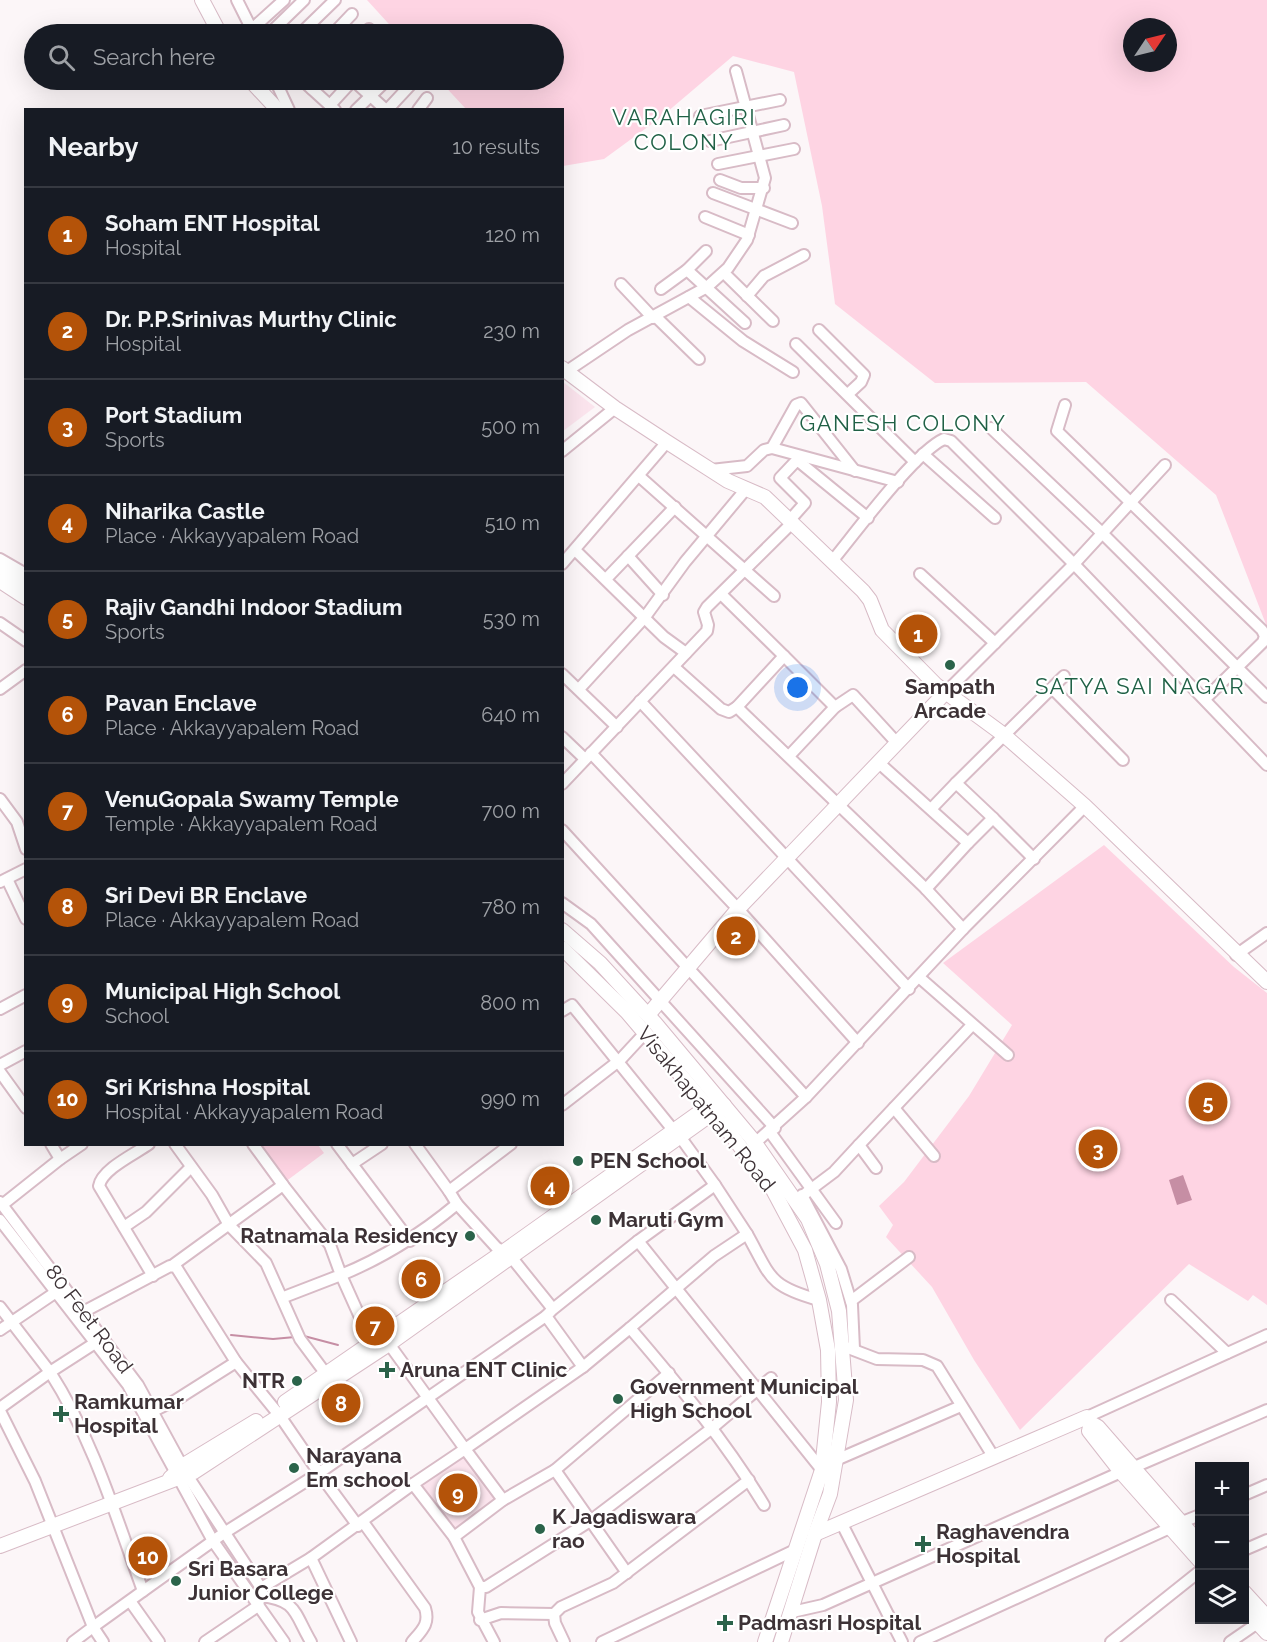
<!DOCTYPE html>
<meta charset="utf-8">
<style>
:root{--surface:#171b24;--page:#242831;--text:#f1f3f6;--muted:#9ea1a6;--line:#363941;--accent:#b45309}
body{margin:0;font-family:Raleway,sans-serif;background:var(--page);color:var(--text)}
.controls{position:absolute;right:18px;bottom:18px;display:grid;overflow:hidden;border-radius:0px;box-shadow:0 6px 24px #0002}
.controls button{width:54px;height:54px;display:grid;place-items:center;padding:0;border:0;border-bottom:2px solid var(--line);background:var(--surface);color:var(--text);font:30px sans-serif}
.compass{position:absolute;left:1123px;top:18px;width:54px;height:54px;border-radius:50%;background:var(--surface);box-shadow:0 6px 24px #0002;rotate:55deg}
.you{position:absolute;left:798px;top:688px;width:21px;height:21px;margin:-15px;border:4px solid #fff;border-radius:50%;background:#1a73e8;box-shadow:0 0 0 9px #1a73e833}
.badge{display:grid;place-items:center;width:39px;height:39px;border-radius:50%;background:var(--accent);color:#fff;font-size:20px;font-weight:700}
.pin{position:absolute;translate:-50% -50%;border:3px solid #fff;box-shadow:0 2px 6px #0006}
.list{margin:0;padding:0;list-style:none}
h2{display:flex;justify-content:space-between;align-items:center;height:78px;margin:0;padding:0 24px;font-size:26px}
h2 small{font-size:20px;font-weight:400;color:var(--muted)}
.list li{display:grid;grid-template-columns:39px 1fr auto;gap:18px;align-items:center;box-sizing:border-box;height:96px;padding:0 24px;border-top:2px solid var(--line)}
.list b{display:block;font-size:22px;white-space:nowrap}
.list p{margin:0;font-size:20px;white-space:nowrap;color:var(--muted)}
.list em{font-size:20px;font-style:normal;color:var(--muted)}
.icon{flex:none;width:33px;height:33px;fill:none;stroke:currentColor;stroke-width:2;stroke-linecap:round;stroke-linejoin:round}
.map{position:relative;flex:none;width:1267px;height:1642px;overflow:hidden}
.search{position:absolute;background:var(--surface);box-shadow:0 6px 24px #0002;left:24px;top:24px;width:540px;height:66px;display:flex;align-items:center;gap:15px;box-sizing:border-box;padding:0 21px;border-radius:33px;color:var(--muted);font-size:22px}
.panel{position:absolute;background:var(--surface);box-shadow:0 6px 24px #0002;left:24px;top:108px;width:540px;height:1038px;border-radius:0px}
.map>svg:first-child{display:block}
.built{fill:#fbe4ed}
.green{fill:#fed4e3;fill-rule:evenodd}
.water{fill:#c68ea4}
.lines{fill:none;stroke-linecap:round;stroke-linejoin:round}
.stream{stroke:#c68ea4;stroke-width:2}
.minor-casing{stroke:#d8bbc6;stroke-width:14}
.major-casing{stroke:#d8bbc6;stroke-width:16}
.minor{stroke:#fff;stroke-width:10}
.major{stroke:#fff;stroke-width:14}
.poi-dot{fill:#2b634a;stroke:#fff;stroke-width:2}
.labels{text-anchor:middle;stroke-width:4.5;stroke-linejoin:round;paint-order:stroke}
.poi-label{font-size:21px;font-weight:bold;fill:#3d3236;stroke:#fff;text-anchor:start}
.street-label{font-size:21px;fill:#3d3236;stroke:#fff}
.neighbourhood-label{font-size:22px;letter-spacing:1.5px;fill:#206146;stroke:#fff}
</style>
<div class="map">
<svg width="1267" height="1642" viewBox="0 0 1267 1642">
<rect width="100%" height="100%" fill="#fcf6f8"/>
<g class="built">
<path d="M563,382L595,407L563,431Z"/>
<path d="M464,1453L500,1501L455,1533L417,1485Z"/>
</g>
<g class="green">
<path d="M367,0H1267V627L1216,495L1086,382L935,383L835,304L822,206L794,72L733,56L660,118L604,159L563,166L562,110L466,109L439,80H554V34H398ZM1132,27H1168V63H1132Z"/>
<path d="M1104,845L1234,967L1267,993V1305L1253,1295L1248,1301L1189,1264L1020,1430L974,1360L932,1287L886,1237L893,1225L879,1206L904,1182L969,1096L1012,1025L943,963Z"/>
<path d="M259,1145H318L324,1153L285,1182Z"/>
</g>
<path class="water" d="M1183,1175L1192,1200L1177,1205L1169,1180Z"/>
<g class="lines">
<g class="stream">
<path d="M231,1335L273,1339L295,1337"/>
<path d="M304,1336L338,1345"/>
</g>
<g class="minor-casing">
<g id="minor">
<path d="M237,0L254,34"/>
<path d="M253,28L284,0"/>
<path d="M269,34L304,0"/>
<path d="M300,34L335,0"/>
<path d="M333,34L352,14"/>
<path d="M364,34L369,29"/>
<path d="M275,80L289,110"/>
<path d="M302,80L335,110"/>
<path d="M353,80L386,110"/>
<path d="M312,89L322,80"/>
<path d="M330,105L353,80"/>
<path d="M356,110L387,80"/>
<path d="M387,110L415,80"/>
<path d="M418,110L427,98"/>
<path d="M700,116L780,100"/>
<path d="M710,141L784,125"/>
<path d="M718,164L794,149"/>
<path d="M720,180L741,188H764"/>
<path d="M713,193L792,223"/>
<path d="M705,217L749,235"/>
<path d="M687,270L745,323"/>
<path d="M724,273L773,321"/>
<path d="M621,284L653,318"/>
<path d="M661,289L687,270L706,251"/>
<path d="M747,296L764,276L804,255"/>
<path d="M689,297L743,341L793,372"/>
<path d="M656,317L699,359"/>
<path d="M819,330L864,375L861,382L848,394"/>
<path d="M796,344L915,462"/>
<path d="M567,371L628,330L707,287L728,268L747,240L765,178L736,71"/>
<path d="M1065,405L1057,431L1262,630L1265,636L1263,642L1205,699"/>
<path d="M991,428L1102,533L1267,697"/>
<path d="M772,448L796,405L801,403L855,471"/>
<path d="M562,451L615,408"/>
<path d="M923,454L995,518"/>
<path d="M711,470L747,466L764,450L772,448L898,482"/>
<path d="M640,477L774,596"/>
<path d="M789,521L805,503L780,478L797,460L868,518"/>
<path d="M575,550L664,637L686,653"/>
<path d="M628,556L663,595"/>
<path d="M0,559L26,574"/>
<path d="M833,560C856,532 915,452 944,439L951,441L1074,564L1267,765"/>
<path d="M562,564L667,442"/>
<path d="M920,574L995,643"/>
<path d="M606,579L675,507"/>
<path d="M721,594L784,656"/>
<path d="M0,623L26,641"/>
<path d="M674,667L721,709L729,712L737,707L743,713L926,889L963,929"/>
<path d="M562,674L617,727"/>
<path d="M1052,688L1123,760"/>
<path d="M0,689L26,670"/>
<path d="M579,689L645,617L685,562L746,489"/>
<path d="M945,693L1074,564L1165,465"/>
<path d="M640,701L909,989"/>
<path d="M737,707L784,656L835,707"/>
<path d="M562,737L585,759"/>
<path d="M591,753L738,909L858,1043"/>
<path d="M789,756L835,707L853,695L897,743"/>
<path d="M878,762L968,843L926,889"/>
<path d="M956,783L1064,676"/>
<path d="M562,784L707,631L708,625L704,612L707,607L792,523"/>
<path d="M0,799L17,822L26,849"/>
<path d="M932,808L956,783L993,818"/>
<path d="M562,830L806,1097"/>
<path d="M968,843L993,818L1034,859"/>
<path d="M7,879L26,919"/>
<path d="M0,882L26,869"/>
<path d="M562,903L591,924L775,1128"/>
<path d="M1236,955L1267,933"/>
<path d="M920,978L1008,1055"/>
<path d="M0,1009L26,995"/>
<path d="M562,1011L572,1005L674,1131"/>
<path d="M0,1065L26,1051"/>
<path d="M0,1072L26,1108"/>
<path d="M562,1105L620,1060L645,1033"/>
<path d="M894,1108L934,1156"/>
<path d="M770,1132L836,1223"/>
<path d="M755,1143L806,1097L963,929L1085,806"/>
<path d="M51,1144L60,1159L82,1144"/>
<path d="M149,1144C135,1154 102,1169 99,1186L153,1276"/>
<path d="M175,1144L212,1195L229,1225L266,1263L300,1339L326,1374"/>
<path d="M337,1144L410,1241"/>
<path d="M415,1144L449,1191"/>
<path d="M511,1144L449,1191L457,1204L496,1247L512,1258L553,1309L638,1241L822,1470"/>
<path d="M352,1164L382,1144"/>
<path d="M876,1168L859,1145L972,1025"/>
<path d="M283,1185L330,1245L341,1275L284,1297"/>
<path d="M806,1193L834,1172L859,1145"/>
<path d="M802,1195L841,1269L852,1305L854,1349"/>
<path d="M0,1202L138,1385L187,1475L261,1588L258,1606L205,1642"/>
<path d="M2,1205L60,1159"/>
<path d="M0,1220L128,1385L213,1541L284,1642"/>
<path d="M124,1227L146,1212L191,1167"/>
<path d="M747,1234C771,1277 768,1286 819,1300"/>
<path d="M638,1241L715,1185L681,1138"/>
<path d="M173,1265L283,1185L253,1144"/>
<path d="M1171,1300L1227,1353"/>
<path d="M851,1301L909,1257"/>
<path d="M0,1307L50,1372L0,1408"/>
<path d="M85,1311L170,1266L176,1267L236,1362L280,1416L319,1473L546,1316"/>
<path d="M359,1315L341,1275C385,1257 421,1234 457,1204"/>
<path d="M630,1328L714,1256L747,1234L715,1185"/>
<path d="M0,1330L62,1288"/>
<path d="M95,1343L50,1372C93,1439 116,1517 143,1591L93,1627L103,1642"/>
<path d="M389,1344L465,1449L583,1367L546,1316L551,1311"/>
<path d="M843,1346L877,1359L923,1360L937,1366L993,1456"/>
<path d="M583,1367L630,1328C678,1384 726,1442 764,1505"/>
<path d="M0,1411L35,1481L93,1627L73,1642"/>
<path d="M147,1414L176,1400L236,1362"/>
<path d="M1090,1423L1087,1417L1267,1335"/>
<path d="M836,1460L961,1406"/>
<path d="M1132,1468L1267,1410"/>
<path d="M555,1470L669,1373"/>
<path d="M413,1484L465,1449L503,1500L555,1470L627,1573"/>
<path d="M1244,1495L1267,1485"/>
<path d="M363,1522L425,1608C430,1624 422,1630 412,1642"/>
<path d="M1180,1523L1200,1515"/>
<path d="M842,1524L902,1642"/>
<path d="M454,1537L503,1500"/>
<path d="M1244,1550L1267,1540"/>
<path d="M311,1558L413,1484L454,1537L480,1587L478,1612L494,1642"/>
<path d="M480,1587H486L590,1521L711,1429L771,1378"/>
<path d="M261,1588L311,1558L351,1642"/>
<path d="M143,1591L224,1533L319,1473L358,1526"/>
<path d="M261,1596C297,1600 294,1613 311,1642"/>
<path d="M130,1601L159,1642"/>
<path d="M792,1612L823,1605L1121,1472"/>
<path d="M480,1620L501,1613L554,1614"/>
<path d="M564,1642L555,1623L554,1614L561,1607L613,1583L749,1480"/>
<path d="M602,1642L795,1550"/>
<path d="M920,1642L1170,1528"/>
<path d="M1111,1642L1200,1571"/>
<path d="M1230,1642L1262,1620"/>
</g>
</g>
<g class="major-casing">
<g id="major">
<path d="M202,0L220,34"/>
<path d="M250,80L278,110"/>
<path d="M562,368L615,408L667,442L728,481L765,497L863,591L870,600L882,630L936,685L1004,735L1085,806L1267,982"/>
<path d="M0,566L26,583"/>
<path d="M0,581L26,598"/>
<path d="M562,930L600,963L655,1023L753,1140L808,1219L827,1264L839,1311L846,1400L830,1494L815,1534L781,1642"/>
<path d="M562,948L627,1012L729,1132L772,1188L805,1250L819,1300L828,1350L829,1402L822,1470L765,1642"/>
<path d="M648,1015L738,909L945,693"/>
<path d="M285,1402L503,1252L714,1102"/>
<path d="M170,1478L187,1463L256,1421"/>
<path d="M815,1534L1087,1417"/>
<path d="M1200,1544L1098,1427L1091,1423L1089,1431L1121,1472L1200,1561"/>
<path d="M0,1546L194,1472L389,1344L724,1105"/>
<path d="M1244,1592L1267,1617"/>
<path d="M1244,1608L1267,1633"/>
</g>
</g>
<use href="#minor" class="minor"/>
<use href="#major" class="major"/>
</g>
<g class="poi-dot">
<circle cx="950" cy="665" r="6"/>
<circle cx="578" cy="1161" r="6"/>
<circle cx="596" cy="1220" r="6"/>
<circle cx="470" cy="1236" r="6"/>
<path d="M384 1361h6v6h6v6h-6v6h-6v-6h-6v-6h6z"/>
<circle cx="297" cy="1381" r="6"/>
<circle cx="618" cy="1399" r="6"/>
<path d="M58 1405h6v6h6v6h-6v6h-6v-6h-6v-6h6z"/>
<circle cx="294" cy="1468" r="6"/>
<circle cx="540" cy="1529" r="6"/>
<path d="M920 1535h6v6h6v6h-6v6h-6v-6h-6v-6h6z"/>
<circle cx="176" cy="1581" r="6"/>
<path d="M722 1614h6v6h6v6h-6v6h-6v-6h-6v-6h6z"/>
</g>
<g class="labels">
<g class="poi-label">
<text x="950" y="694" text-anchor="middle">Sampath<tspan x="950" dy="24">Arcade</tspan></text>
<text x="590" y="1168">PEN School</text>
<text x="608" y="1227">Maruti Gym</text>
<text x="458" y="1243" text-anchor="end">Ratnamala Residency</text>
<text x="400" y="1377">Aruna ENT Clinic</text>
<text x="285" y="1388" text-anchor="end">NTR</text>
<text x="630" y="1394">Government Municipal<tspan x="630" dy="24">High School</tspan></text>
<text x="74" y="1409">Ramkumar<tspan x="74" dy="24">Hospital</tspan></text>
<text x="306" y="1463">Narayana<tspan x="306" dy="24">Em school</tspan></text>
<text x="552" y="1524">K Jagadiswara<tspan x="552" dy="24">rao</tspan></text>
<text x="936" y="1539">Raghavendra<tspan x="936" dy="24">Hospital</tspan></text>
<text x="188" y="1576">Sri Basara<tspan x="188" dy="24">Junior College</tspan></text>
<text x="738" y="1630">Padmasri Hospital</text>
</g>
<g class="street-label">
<text transform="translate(706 1109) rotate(51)" y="7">Visakhapatnam Road</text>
<text transform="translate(89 1319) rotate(53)" y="7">80 Feet Road</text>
</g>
<g class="neighbourhood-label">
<text x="684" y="125">VARAHAGIRI<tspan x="684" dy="25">COLONY</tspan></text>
<text x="903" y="431">GANESH COLONY</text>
<text x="1140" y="694">SATYA SAI NAGAR</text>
</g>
</g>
</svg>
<div class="controls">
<button>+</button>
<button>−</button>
<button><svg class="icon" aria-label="layers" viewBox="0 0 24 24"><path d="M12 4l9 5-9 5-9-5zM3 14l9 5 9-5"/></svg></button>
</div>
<svg class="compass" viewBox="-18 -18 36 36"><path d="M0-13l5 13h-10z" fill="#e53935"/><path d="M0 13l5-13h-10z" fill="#9ea1a6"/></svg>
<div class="you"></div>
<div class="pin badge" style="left:918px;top:634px">1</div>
<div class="pin badge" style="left:736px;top:936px">2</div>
<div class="pin badge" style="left:1098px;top:1149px">3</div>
<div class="pin badge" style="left:550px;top:1186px">4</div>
<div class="pin badge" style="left:1208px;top:1102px">5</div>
<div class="pin badge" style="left:421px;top:1279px">6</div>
<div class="pin badge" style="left:375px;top:1326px">7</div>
<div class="pin badge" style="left:341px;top:1403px">8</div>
<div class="pin badge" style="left:458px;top:1493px">9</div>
<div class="pin badge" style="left:148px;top:1556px">10</div>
<div class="search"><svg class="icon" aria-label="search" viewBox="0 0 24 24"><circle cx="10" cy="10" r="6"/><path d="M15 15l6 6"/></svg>Search here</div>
<section class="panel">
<h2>Nearby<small>10 results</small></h2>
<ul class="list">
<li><span class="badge">1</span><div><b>Soham ENT Hospital</b><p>Hospital</p></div><em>120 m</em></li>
<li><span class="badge">2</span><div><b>Dr. P.P.Srinivas Murthy Clinic</b><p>Hospital</p></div><em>230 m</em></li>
<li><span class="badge">3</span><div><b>Port Stadium</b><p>Sports</p></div><em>500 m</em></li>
<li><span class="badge">4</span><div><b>Niharika Castle</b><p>Place · Akkayyapalem Road</p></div><em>510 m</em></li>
<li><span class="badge">5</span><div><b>Rajiv Gandhi Indoor Stadium</b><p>Sports</p></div><em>530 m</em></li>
<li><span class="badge">6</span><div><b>Pavan Enclave</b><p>Place · Akkayyapalem Road</p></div><em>640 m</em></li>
<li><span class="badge">7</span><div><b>VenuGopala Swamy Temple</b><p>Temple · Akkayyapalem Road</p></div><em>700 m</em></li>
<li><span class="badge">8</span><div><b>Sri Devi BR Enclave</b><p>Place · Akkayyapalem Road</p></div><em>780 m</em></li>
<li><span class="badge">9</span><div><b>Municipal High School</b><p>School</p></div><em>800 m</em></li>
<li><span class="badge">10</span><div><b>Sri Krishna Hospital</b><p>Hospital · Akkayyapalem Road</p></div><em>990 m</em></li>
</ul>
</section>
</div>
